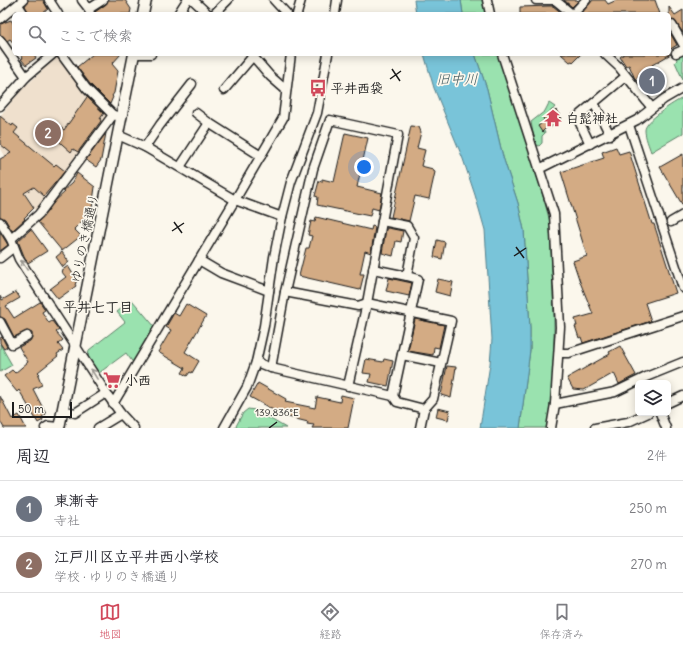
<!DOCTYPE html>
<html lang="ja">
<meta charset="utf-8">
<style>
:root{--surface:#fff;--page:#f2f2f3;--text:#2b2b33;--muted:#7c7c81;--line:#e1e1e2;--accent:#d1495b}
body{margin:0;font-family:Delius,"Klee One",sans-serif;background:var(--page);color:var(--text)}
.controls{position:absolute;right:12px;bottom:12px;display:grid;overflow:hidden;border-radius:6px;box-shadow:0 2px 10px #0003}
.controls button{width:36px;height:36px;display:grid;place-items:center;padding:0;border:0;border-bottom:1px solid var(--line);background:var(--surface);color:var(--text);font:20px sans-serif}
.scale{position:absolute;left:12px;bottom:10px;width:60px;box-sizing:border-box;padding-left:4px;border:2px solid #1c1c1c;border-top:0;font-size:11px;line-height:14px;white-space:nowrap;color:#1c1c1c;-webkit-text-stroke:3px #fbf7ec;paint-order:stroke}
.you{position:absolute;left:364px;top:167px;width:14px;height:14px;margin:-10px;border:3px solid #fff;border-radius:50%;background:#1a73e8;box-shadow:0 0 0 6px #1a73e833}
.badge{display:grid;place-items:center;width:26px;height:26px;border-radius:50%;background:var(--accent);color:#fff;font-size:13px;font-weight:700}
.pin{position:absolute;translate:-50% -50%;border:2px solid #fff;box-shadow:0 1px 4px #0006}
.list{margin:0;padding:0;list-style:none}
h2{display:flex;justify-content:space-between;align-items:center;height:52px;margin:0;padding:0 16px;font-size:17px}
h2 small{font-size:13px;font-weight:400;color:var(--muted)}
.list li{display:grid;grid-template-columns:26px 1fr auto;gap:12px;align-items:center;box-sizing:border-box;height:56px;padding:0 16px;border-top:1px solid var(--line)}
.list b{display:block;font-size:15px;white-space:nowrap}
.list p{margin:0;font-size:13px;white-space:nowrap;color:var(--muted)}
.list em{font-size:13px;font-style:normal;color:var(--muted)}
.icon{flex:none;width:22px;height:22px;fill:none;stroke:currentColor;stroke-width:2;stroke-linecap:round;stroke-linejoin:round}
.map{position:relative;flex:none;width:683px;height:428px;overflow:hidden}
.search{position:absolute;background:var(--surface);box-shadow:0 2px 10px #0003;left:12px;right:12px;top:12px;height:44px;display:flex;align-items:center;gap:10px;box-sizing:border-box;padding:0 14px;border-radius:6px;color:var(--muted);font-size:15px}
.sheet{height:164px;background:var(--surface)}
nav{display:flex;justify-content:space-around;align-items:center;box-sizing:border-box;height:56px;border-top:1px solid var(--line);background:var(--surface);font-size:11px;color:var(--muted)}
nav a{display:grid;justify-items:center;gap:2px}
nav .on{color:var(--accent)}
.map>svg:first-child{display:block}
.built{fill:#efe0cd}
.green{fill:#9ae2af;stroke:#5b7f66}
.water{fill:#79c4d9;stroke:#54818d}
.building{fill:#d3ab84;stroke:#1c1c1c}
.lines{fill:none;stroke-linecap:round;stroke-linejoin:round}
.minor-casing{stroke:#1c1c1c;stroke-width:11}
.major-casing{stroke:#1c1c1c;stroke-width:13}
.minor{stroke:#fbf7ec;stroke-width:8}
.major{stroke:#fbf7ec;stroke-width:10}
.oneway{stroke:#97948e}
.ticks{fill:none;stroke:#1c1c1c;stroke-width:1.5}
.labels{text-anchor:middle;stroke-width:3.5;stroke-linejoin:round;paint-order:stroke}
.poi-label{font-size:13px;font-weight:bold;fill:#1c1c1c;stroke:#fbf7ec;text-anchor:start}
.street-label{font-size:13px;fill:#1c1c1c;stroke:#fbf7ec}
.water-label{font-size:14px;font-style:italic;fill:#3d575e;stroke:#fbf7ec}
.neighbourhood-label{font-size:14px;font-weight:bold;fill:#1c1c1c;stroke:#fbf7ec}
.ticks-label{font-size:10px;text-anchor:middle;fill:#1c1c1c;stroke:#fbf7ec;stroke-width:3.5;stroke-linejoin:round;paint-order:stroke}
</style>
<div class="map">
<svg width="683" height="428" viewBox="0 0 683 428">
<rect width="100%" height="100%" fill="#fbf7ec"/>
<filter id="ink" filterUnits="userSpaceOnUse"><feTurbulence type="fractalNoise" baseFrequency=".025" numOctaves="2"/><feDisplacementMap in="SourceGraphic" scale="8" xChannelSelector="R" yChannelSelector="G"/><feConvolveMatrix kernelMatrix="1 2 1 2 8 2 1 2 1" color-interpolation-filters="sRGB"/></filter>
<g filter="url(#ink)">
<path class="built" d="M57,56L85,91L109,113L72,166L36,211L0,149V116L26,84L29,83Z"/>
<g class="green">
<path d="M461,0H484L486,14H463Z"/>
<path d="M683,53V80L675,62L677,60L676,57Z"/>
<path d="M475,54H499L543,196L550,222L554,319V361L552,395L547,428H520L530,350V328L524,230L518,203L503,157L487,89Z"/>
<path d="M683,98V133L651,152C649,146 645,137 645,130C645,121 674,102 683,98Z"/>
<path d="M549,103L555,107L540,124L545,133L542,136V143L539,146L535,144L531,122L545,111Z"/>
<path d="M132,300L155,327L134,364L126,353L99,373L88,357L89,350L125,322L117,312Z"/>
<path d="M0,344L12,365L0,372Z"/>
<path d="M248,409L255,410L286,428H235L243,413Z"/>
</g>
<g class="water">
<path d="M414,0H461L463,14H416Z"/>
<path d="M424,54H475L487,89L503,157L518,203L524,230L530,328V350L520,428H480L490,364L492,339L485,230L475,195L463,159L434,88Z"/>
</g>
<g class="building">
<path d="M28,0H43L48,9L42,14H29L25,6Z"/>
<path d="M108,0H125L131,9L130,14H95V12L106,4Z"/>
<path d="M564,0H577L578,1L572,7Z"/>
<path d="M593,0H605L608,4L617,0H655L660,14H581Z"/>
<path d="M548,6H553L563,14H520V7Z"/>
<path d="M669,7L675,15L683,10V33L675,21L669,20Z"/>
<path d="M11,20L14,25V44L10,39L7,41L4,37L0,35V24Z"/>
<path d="M669,31L677,45L669,50Z"/>
<path d="M20,54H34L36,58L26,65L21,59L23,58Z"/>
<path d="M93,54H121L112,64L118,71L114,93L112,96L113,97L110,104L90,84L77,67Z"/>
<path d="M561,54H581L573,62L572,61L570,62Z"/>
<path d="M624,54H671L652,65L662,85L649,91L641,76L635,79L629,65L626,66L620,57Z"/>
<path d="M87,97L104,113L100,119L101,121L78,152L73,149L71,152L54,137L60,127L64,130Z"/>
<path d="M553,110L554,112L556,110L561,117L559,118L561,119L550,128L548,126L542,132L538,126L545,121L543,118Z"/>
<path d="M0,116L12,126L13,124L18,128L14,133L54,166L56,164L65,171L44,196L34,187L24,193L34,208L24,218L25,219L12,231L5,219L0,217V159L11,153L0,144Z"/>
<path d="M411,126L419,127L421,132L417,148L425,150L421,166L433,169L435,172L429,199L415,196L409,221L391,217Z"/>
<path d="M106,133L101,160L96,167L86,160Z"/>
<path d="M345,133L368,138L357,187L382,193L379,210L372,208L370,216L317,205L318,197L315,196L319,181L322,182V179L334,182Z"/>
<path d="M616,147L619,154L629,151L652,224H654L676,293L645,303L651,321L583,343L581,337L579,338L575,326H577L575,319L593,314L580,282L573,261L587,256L561,172L604,158L602,152Z"/>
<path d="M683,154V206L660,167Z"/>
<path d="M77,173L95,187L92,208L88,212L89,214L74,229L81,236L62,251L38,222L55,201L65,192L63,191L72,183Z"/>
<path d="M316,217L371,230L372,226L375,227L371,253L365,251L360,274H364L360,290L299,276L306,248H309L312,236L308,235L311,221L315,222Z"/>
<path d="M388,228L403,231L401,242L396,241L393,256L382,253L386,229Z"/>
<path d="M31,229L47,251L28,263L24,256L18,241Z"/>
<path d="M0,232L8,245L0,251Z"/>
<path d="M437,240L445,242L442,259L434,257Z"/>
<path d="M62,252L69,262L63,267L56,257Z"/>
<path d="M68,266L76,279V283L75,284L76,286L58,299L50,289L66,277L61,271Z"/>
<path d="M389,278L412,283L409,296L386,291Z"/>
<path d="M438,279L453,282L450,296L435,292Z"/>
<path d="M16,292L20,298L6,306L14,318L40,302L44,308L45,310L42,312L49,323L52,321L59,330L56,332L63,340L58,344L63,350L57,354L58,356L38,372L40,374L38,375L42,385L33,389L46,414L42,417L43,420L38,423L19,390L17,392L4,376L12,370L15,373L28,362L19,347L30,341L32,337V333L27,331L14,337L5,319L0,317V296L2,300Z"/>
<path d="M186,304L206,316L185,352L199,361L192,373L190,372L187,376L182,373L185,368L158,352L171,330L166,327L174,313L179,316Z"/>
<path d="M415,319L444,325L439,348L434,347L433,355L408,351Z"/>
<path d="M2,337L7,347L4,349L0,343V338Z"/>
<path d="M620,346L636,375L619,384L614,373L584,390L573,389L567,378L610,354L609,352Z"/>
<path d="M366,359L383,362L384,359L393,361L388,386L369,382L371,374L363,373Z"/>
<path d="M447,366L456,367L451,398L441,395Z"/>
<path d="M258,383L286,399L285,402L315,408L317,397L340,402L341,395L354,398L348,428H312L314,425L307,424L308,422L284,416L250,397Z"/>
<path d="M0,396L12,419L19,415L26,428H4L0,421Z"/>
<path d="M438,408L450,411L448,420L436,417Z"/>
</g>
<g class="lines">
<g class="minor-casing">
<g id="minor">
<path d="M49,0L58,14"/>
<path d="M82,0L89,9L90,14"/>
<path d="M193,0L208,14"/>
<path d="M274,0L287,14"/>
<path d="M487,0L490,14"/>
<path d="M536,0H555"/>
<path d="M555,0L572,14"/>
<path d="M18,5L24,14"/>
<path d="M89,9L103,0"/>
<path d="M178,14L187,0"/>
<path d="M214,14L228,0"/>
<path d="M297,14L301,0"/>
<path d="M335,14L337,0"/>
<path d="M573,14L586,0"/>
<path d="M0,19L23,0"/>
<path d="M669,26L672,25L683,44"/>
<path d="M0,40L26,77"/>
<path d="M676,53L683,50"/>
<path d="M61,54L86,88L113,115"/>
<path d="M134,54H151"/>
<path d="M251,54L270,76L286,90"/>
<path d="M502,54L554,214L560,327L555,404L551,428"/>
<path d="M605,54L619,67L652,108"/>
<path d="M224,90L253,56"/>
<path d="M594,103L610,135"/>
<path d="M0,106L26,77L53,54"/>
<path d="M196,113L209,123"/>
<path d="M629,125L683,288"/>
<path d="M590,144L577,117L626,76"/>
<path d="M145,147L160,125L192,84"/>
<path d="M180,167L209,123L261,156"/>
<path d="M539,169L637,120L664,99L683,88"/>
<path d="M282,217L235,200L283,118L291,54"/>
<path d="M382,221L407,226L414,238L407,276L418,279L393,396"/>
<path d="M0,222L11,239L19,259L106,393L121,414L134,428"/>
<path d="M671,222L683,215"/>
<path d="M11,239L39,214L113,115L122,117"/>
<path d="M0,258L14,247"/>
<path d="M199,260L221,273L269,291"/>
<path d="M373,269L407,276"/>
<path d="M0,322L12,344L27,336"/>
<path d="M559,353H569L683,316"/>
<path d="M402,355L441,363"/>
<path d="M256,362L271,368L393,396L397,402L424,409L433,399L451,321L367,303L358,306L285,292"/>
<path d="M271,368L285,292L313,169L330,120L398,135L367,303L348,386"/>
<path d="M668,403L683,396"/>
<path d="M113,404L235,200L145,147L118,135"/>
<path d="M555,404L615,392L646,377L683,362"/>
<path d="M62,410L75,413L106,393"/>
<path d="M660,413L666,428"/>
<path d="M45,428L48,426L59,427"/>
<path d="M98,428L121,414"/>
<path d="M224,428L247,387L256,362L264,326L274,257L282,217L291,182L317,113L328,54"/>
<path d="M420,428L424,409"/>
<path d="M595,428L628,422L648,413"/>
</g>
</g>
<g class="major-casing">
<g id="major">
<path d="M143,14L146,0"/>
<path d="M59,428L134,54"/>
</g>
</g>
<use href="#minor" class="minor"/>
<use href="#major" class="major"/>
</g>
<defs><path id="oneway-shaft" d="M-6 0H5M1.5-3L5.5 0L1.5 3" fill="none" stroke-width="1.6" stroke-linecap="round" stroke-linejoin="round"/></defs>
<g class="oneway">
<use href="#oneway-shaft" transform="translate(24 265) rotate(-123)"/>
<use href="#oneway-shaft" transform="translate(94 374) rotate(-122)"/>
</g>
</g>
<path class="ticks" d="M392,69L400,81M390,79L401,71M174,222L182,233M172,231L184,223M516,247L524,258M514,256L526,248M269,428L277,422"/>
<defs>
<g id="bus-bare" transform="scale(1.38)"><path d="M-5-6H5V4H4V6H2V4H-2V6H-4V4H-5ZM-3.5-4V0h7V-4ZM-3.5 1.2v1.5H-2V1.2ZM2 1.2v1.5H3.5V1.2Z" fill="#d1495b" stroke="#fbf7ec" stroke-width="2.5" paint-order="stroke"/></g>
<g id="temple-bare" transform="scale(1.38)"><path d="M0-6L5-2H3V0L6.5 2.5H4V6H1.5V3h-3V6H-4V2.5H-6.5L-3 0V-2H-5Z" fill="#d1495b" stroke="#fbf7ec" stroke-width="2.5" paint-order="stroke"/></g>
<g id="supermarket-bare" transform="scale(1.38)"><path d="M-6-5.5h2.5l.6 2H6L4.5 2H-2.5L-4.4-4H-6ZM-1.5 3.2a1.3 1.3 0 1 0 .1 0ZM3 3.2a1.3 1.3 0 1 0 .1 0Z" fill="#d1495b" stroke="#fbf7ec" stroke-width="2.5" paint-order="stroke"/></g>
</defs>
<g fill-rule="evenodd">
<use href="#bus-bare" x="318" y="88"/>
<use href="#temple-bare" x="553" y="118"/>
<use href="#supermarket-bare" x="112" y="380"/>
</g>
<g class="labels">
<g class="poi-label">
<text x="331" y="93">平井西袋</text>
<text x="566" y="123">白髭神社</text>
<text x="125" y="385">小西</text>
</g>
<g class="street-label">
<text transform="translate(84 238) rotate(-78)" y="5">ゆりのき橋通り</text>
</g>
<g class="water-label">
<text x="457" y="84">旧中川</text>
</g>
<g class="neighbourhood-label">
<text x="98" y="312">平井七丁目</text>
</g>
</g>
<g class="ticks-label">
<text x="277" y="416">139.836°E</text>
</g>
</svg>
<div class="controls">
<button><svg class="icon" aria-label="layers" viewBox="0 0 24 24"><path d="M12 4l9 5-9 5-9-5zM3 14l9 5 9-5"/></svg></button>
</div>
<div class="scale">50 m</div>
<div class="you"></div>
<div class="pin badge" style="left:652px;top:81px;background:#6b7280">1</div>
<div class="pin badge" style="left:48px;top:133px;background:#8d6e63">2</div>
<div class="search"><svg class="icon" aria-label="search" viewBox="0 0 24 24"><circle cx="10" cy="10" r="6"/><path d="M15 15l6 6"/></svg>ここで検索</div>
</div>
<section class="sheet">
<h2>周辺<small>2件</small></h2>
<ul class="list">
<li><span class="badge" style="background:#6b7280">1</span><div><b>東漸寺</b><p>寺社</p></div><em>250 m</em></li>
<li><span class="badge" style="background:#8d6e63">2</span><div><b>江戸川区立平井西小学校</b><p>学校 · ゆりのき橋通り</p></div><em>270 m</em></li>
</ul>
</section>
<nav>
<a class="on"><svg class="icon" aria-label="map" viewBox="0 0 24 24"><path d="M3 6l6-2 6 2 6-2v14l-6 2-6-2-6 2zM9 4v14M15 6v14"/></svg>地図</a>
<a><svg class="icon" aria-label="directions" viewBox="0 0 24 24"><path d="M12 3l9 9-9 9-9-9zM9 14v-3h6M13 9l2 2-2 2"/></svg>経路</a>
<a><svg class="icon" aria-label="saved" viewBox="0 0 24 24"><path d="M7 4h10v16l-5-4-5 4z"/></svg>保存済み</a>
</nav>
